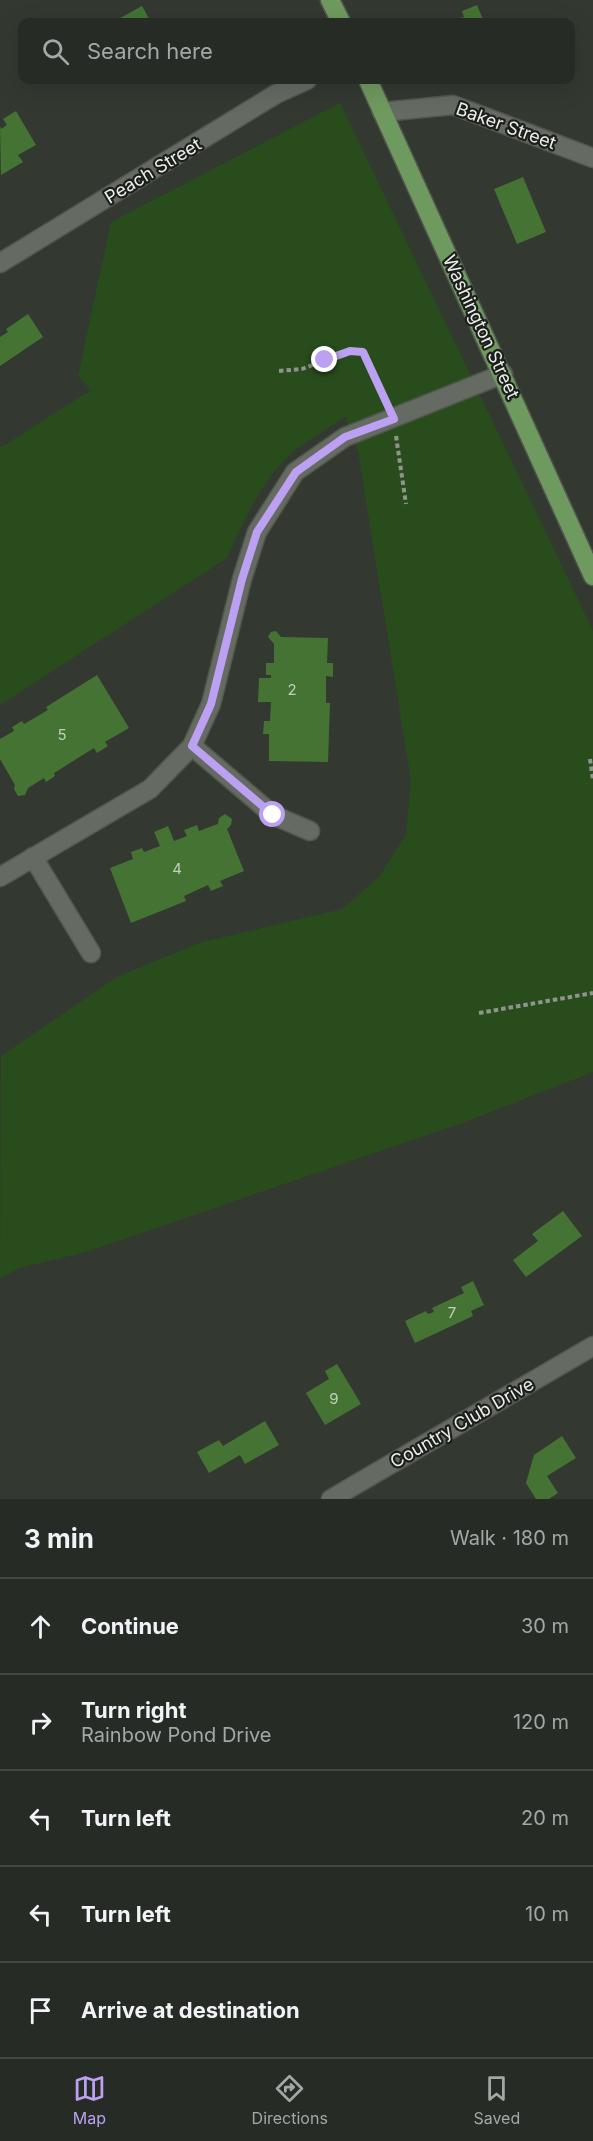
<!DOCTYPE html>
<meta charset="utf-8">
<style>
:root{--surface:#262b25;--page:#323732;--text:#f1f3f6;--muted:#a4a7a7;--line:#424742;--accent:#bca0f2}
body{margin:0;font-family:Inter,sans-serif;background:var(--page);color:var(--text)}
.stop{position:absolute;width:18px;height:18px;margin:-14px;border:4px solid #bca0f2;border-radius:50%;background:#fff}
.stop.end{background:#bca0f2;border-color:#fff;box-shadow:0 2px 6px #0008}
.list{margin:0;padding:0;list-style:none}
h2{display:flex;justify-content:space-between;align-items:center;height:78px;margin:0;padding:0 24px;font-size:26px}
h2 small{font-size:20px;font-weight:400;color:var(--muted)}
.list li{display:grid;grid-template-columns:39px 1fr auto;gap:18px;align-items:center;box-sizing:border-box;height:96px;padding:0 24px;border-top:2px solid var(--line)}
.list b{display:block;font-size:22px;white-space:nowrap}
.list p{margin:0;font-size:20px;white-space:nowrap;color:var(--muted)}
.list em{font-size:20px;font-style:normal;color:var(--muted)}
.icon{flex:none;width:33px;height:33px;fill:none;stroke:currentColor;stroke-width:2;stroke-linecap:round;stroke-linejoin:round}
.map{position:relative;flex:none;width:593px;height:1499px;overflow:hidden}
.search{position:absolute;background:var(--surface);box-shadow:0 6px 24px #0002;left:18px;right:18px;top:18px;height:66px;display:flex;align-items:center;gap:15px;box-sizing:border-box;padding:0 21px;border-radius:12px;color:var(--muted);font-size:22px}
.sheet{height:558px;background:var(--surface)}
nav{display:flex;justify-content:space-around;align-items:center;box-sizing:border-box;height:84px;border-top:2px solid var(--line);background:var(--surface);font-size:16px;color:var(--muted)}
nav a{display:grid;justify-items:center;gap:3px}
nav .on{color:var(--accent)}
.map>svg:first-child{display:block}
.green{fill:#294c1d}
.building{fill:#447334}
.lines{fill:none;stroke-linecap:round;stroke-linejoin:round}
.minor-casing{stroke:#51564f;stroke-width:21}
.major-casing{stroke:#51564f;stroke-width:21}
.path{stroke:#8f948e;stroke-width:4;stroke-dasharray:4.5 3;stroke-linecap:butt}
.minor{stroke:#656b63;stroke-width:18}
.major{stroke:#6f9a5f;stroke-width:18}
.route{stroke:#bca0f2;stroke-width:8}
.labels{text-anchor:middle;stroke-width:4.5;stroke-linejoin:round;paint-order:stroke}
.number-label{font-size:15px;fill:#c1d0bc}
.street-label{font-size:18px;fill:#ebefea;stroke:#1d1f1c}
</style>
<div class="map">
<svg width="593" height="1499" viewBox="0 0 593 1499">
<rect width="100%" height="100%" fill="#333931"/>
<path class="green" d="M340,103L593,631V1072L465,1122L86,1252L19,1268L0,1279L1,1056L117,977L199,943L342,909L379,877L406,835L411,781L358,451L346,416C329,428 309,439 293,452C261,480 244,521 227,558L0,705V448L91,390L78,376L111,222Z"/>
<g class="building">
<path d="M477,5L484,22H439L464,17L462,11Z"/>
<path d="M142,6L151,22H113Z"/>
<path d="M16,111L36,145L18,155L23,162L1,175L0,126L1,129L7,125L3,119Z"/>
<path d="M523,177L546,232L517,244L494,189Z"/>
<path d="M28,314L43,337L0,366V337L8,332L6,329Z"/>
<path d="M276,631L281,637L328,638L327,663H333V677L326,676V703H330L328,762L269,761V734H263L264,721H270L271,702H258L259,678H271V675H266V663H274V644L268,637L271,632Z"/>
<path d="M97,675L129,728L105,742L108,746L97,753L94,748L54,773L55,776L46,782L44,778L28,788L25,795L18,796L14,789L15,785L0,759V739L14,731L12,727L22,721L24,724L48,710L46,707Z"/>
<path d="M225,814L232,819L231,825L227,829L244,871L220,881L223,886L211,891L208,885L184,896L186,901L131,923L110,868L133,859L131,852L142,848L144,852L160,846L154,832L168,826L174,841L187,836L184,830L197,825L199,831L218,824L219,818Z"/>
<path d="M563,1211L582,1236L526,1277L513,1260L538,1241L532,1234Z"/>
<path d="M473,1281L484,1305L471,1311L473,1316L415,1343L405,1321L426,1311L428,1314L434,1312L432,1308L464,1293L461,1287Z"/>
<path d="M337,1364L361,1404L325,1425L306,1393L329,1379L325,1371Z"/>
<path d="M265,1421L279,1445L245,1464L240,1455L209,1473L197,1452L219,1440L223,1446Z"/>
<path d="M562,1436L576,1458L547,1476L558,1493L549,1499H536L526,1483L534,1455Z"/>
</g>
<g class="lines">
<g class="minor-casing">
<g id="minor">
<path d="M382,112L453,105L593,158"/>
<path d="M0,263L276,94L307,80"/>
<path d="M192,746L273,815L310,831"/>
<path d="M33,857L91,953"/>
<path d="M0,877L150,789L192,746L211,704L242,579L257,532L295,472L345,437L503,374"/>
<path d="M331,1499L593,1346"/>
</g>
</g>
<g class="major-casing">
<g id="major">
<path d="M330,0L341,22"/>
<path d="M368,80L593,576"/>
</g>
</g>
<g class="path">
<path d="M279,371L302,369L350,351L363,353L385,400"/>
<path d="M396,436L406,504"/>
<path d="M590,759L593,780"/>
<path d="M479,1013L593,993"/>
</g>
<use href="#minor" class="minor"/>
<use href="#major" class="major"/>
</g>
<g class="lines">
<path class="route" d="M273,815L192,746L211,704L242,579L257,532L296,472L345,437L394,419L363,352L350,351L325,360"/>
</g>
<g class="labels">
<g class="number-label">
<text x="292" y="695">2</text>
<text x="62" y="740">5</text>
<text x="177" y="874">4</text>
<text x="452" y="1318">7</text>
<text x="334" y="1404">9</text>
</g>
<g class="street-label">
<text transform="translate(506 126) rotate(20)" y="6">Baker Street</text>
<text transform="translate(153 171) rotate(-31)" y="6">Peach Street</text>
<text transform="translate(481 327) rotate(65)" y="6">Washington Street</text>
<text transform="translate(462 1423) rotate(-30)" y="6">Country Club Drive</text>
</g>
</g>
</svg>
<div class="stop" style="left:273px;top:815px"></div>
<div class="stop end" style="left:325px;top:360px"></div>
<div class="search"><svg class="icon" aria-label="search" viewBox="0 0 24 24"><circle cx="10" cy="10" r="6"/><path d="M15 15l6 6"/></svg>Search here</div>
</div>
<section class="sheet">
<h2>3 min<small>Walk · 180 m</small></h2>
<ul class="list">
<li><svg class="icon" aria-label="ahead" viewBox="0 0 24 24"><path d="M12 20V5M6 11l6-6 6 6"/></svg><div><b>Continue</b></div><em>30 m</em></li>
<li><svg class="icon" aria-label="right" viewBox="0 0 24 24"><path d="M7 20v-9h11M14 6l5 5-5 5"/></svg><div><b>Turn right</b><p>Rainbow Pond Drive</p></div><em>120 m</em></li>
<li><svg class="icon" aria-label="left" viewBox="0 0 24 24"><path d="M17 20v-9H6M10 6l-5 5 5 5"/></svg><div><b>Turn left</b></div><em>20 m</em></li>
<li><svg class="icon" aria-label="left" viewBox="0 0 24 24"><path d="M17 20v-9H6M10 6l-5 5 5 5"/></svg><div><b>Turn left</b></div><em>10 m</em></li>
<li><svg class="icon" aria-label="arrive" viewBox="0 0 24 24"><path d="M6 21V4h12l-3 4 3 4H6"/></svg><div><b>Arrive at destination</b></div></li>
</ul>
</section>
<nav>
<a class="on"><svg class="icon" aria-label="map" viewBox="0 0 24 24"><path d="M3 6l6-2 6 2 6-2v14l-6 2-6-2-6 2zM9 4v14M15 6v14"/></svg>Map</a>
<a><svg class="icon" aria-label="directions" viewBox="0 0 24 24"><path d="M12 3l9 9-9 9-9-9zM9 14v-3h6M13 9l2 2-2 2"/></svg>Directions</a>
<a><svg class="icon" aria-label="saved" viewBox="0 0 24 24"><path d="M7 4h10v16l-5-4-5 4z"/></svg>Saved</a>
</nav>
